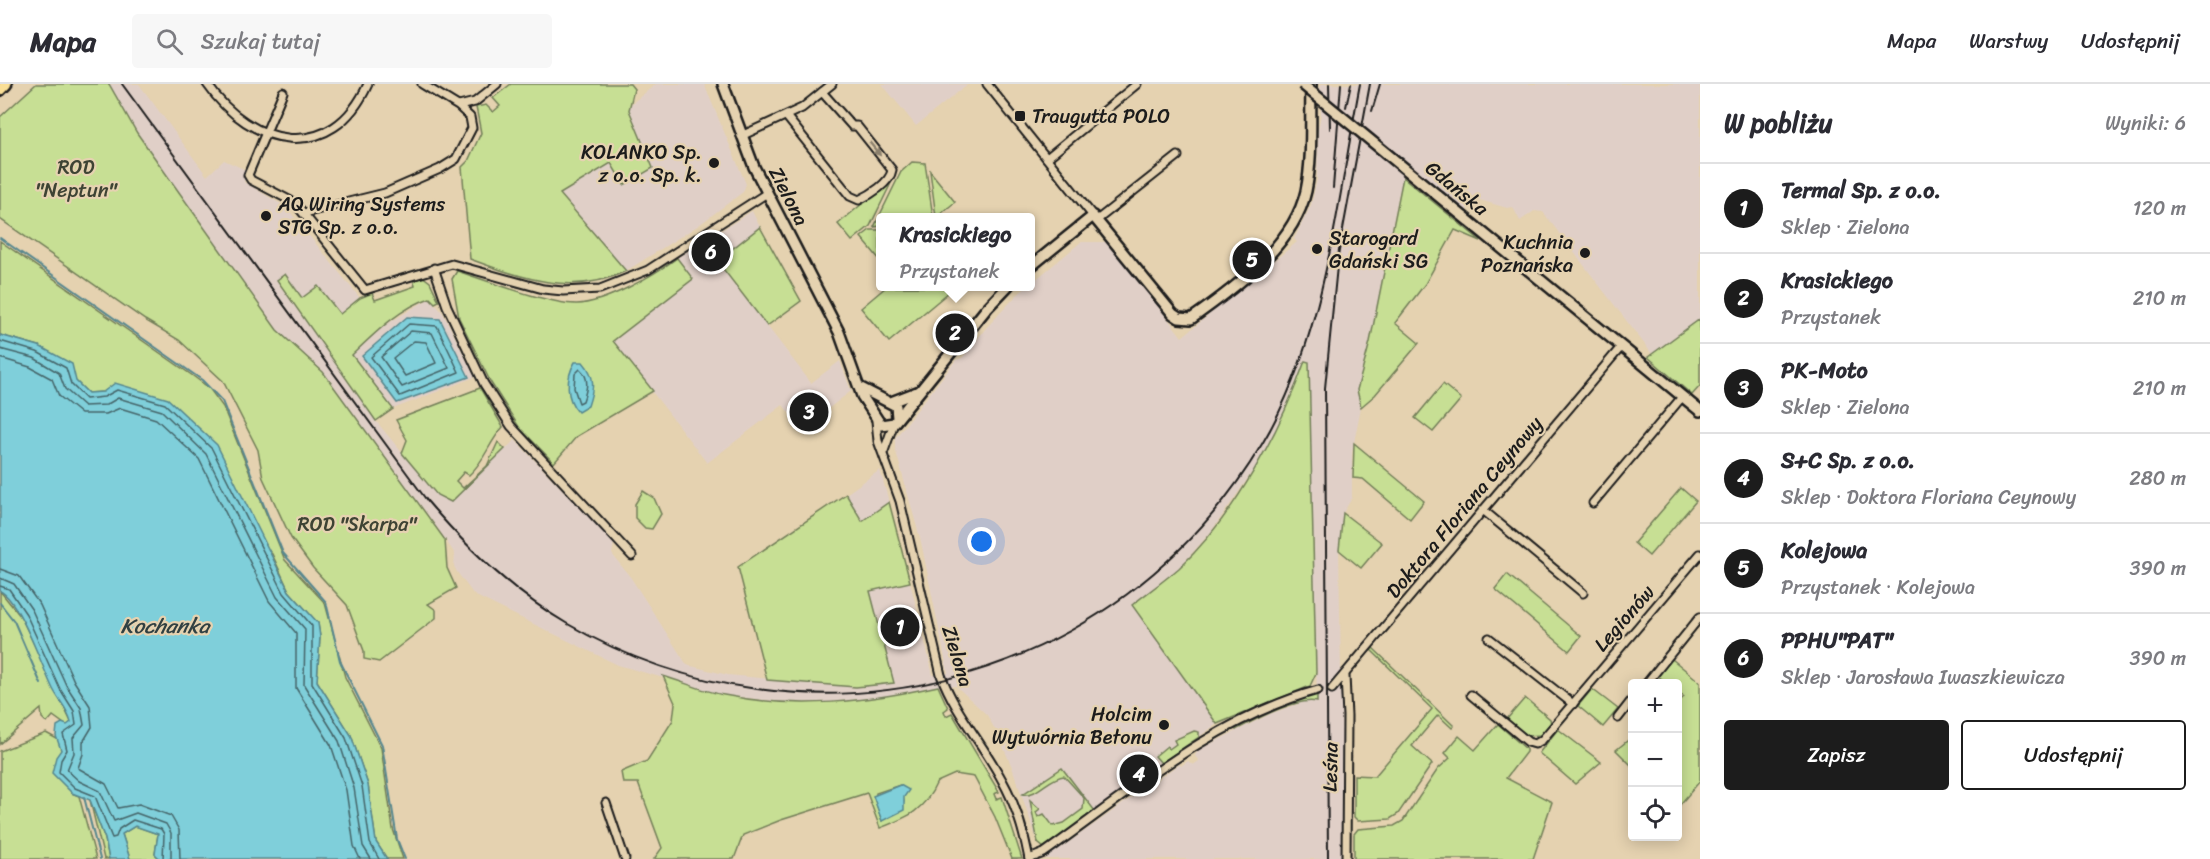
<!DOCTYPE html>
<html lang="pl">
<meta charset="utf-8">
<style>
:root{--surface:#fff;--page:#f7f7f7;--text:#2b2b33;--muted:#7c7c81;--line:#e1e1e2;--accent:#1c1c1c}
body{margin:0;font-family:Sriracha,sans-serif;background:var(--page);color:var(--text)}
.controls{position:absolute;right:18px;bottom:18px;display:grid;overflow:hidden;border-radius:6px;box-shadow:0 3px 15px #0003}
.controls button{width:54px;height:54px;display:grid;place-items:center;padding:0;border:0;border-bottom:2px solid var(--line);background:var(--surface);color:var(--text);font:30px sans-serif}
.you{position:absolute;left:982px;top:458px;width:21px;height:21px;margin:-15px;border:4px solid #fff;border-radius:50%;background:#1a73e8;box-shadow:0 0 0 9px #1a73e833}
.badge{display:grid;place-items:center;width:39px;height:39px;border-radius:50%;background:var(--accent);color:#fff;font-size:20px;font-weight:700}
.pin{position:absolute;translate:-50% -50%;border:3px solid #fff;box-shadow:0 2px 6px #0006}
.popup{position:absolute;left:876px;top:129px;width:159px;height:78px;box-sizing:border-box;display:grid;place-content:center;border-radius:6px;background:var(--surface);filter:drop-shadow(0 2px 4px #0005);font-size:20px;white-space:nowrap;color:var(--muted)}
.popup b{font-size:22px;color:var(--text)}
.popup::after{content:'';position:absolute;left:50%;top:100%;margin-left:-12px;border:12px solid transparent;border-top-color:var(--surface)}
.list{margin:0;padding:0;list-style:none}
h2{display:flex;justify-content:space-between;align-items:center;height:78px;margin:0;padding:0 24px;font-size:26px}
h2 small{font-size:20px;font-weight:400;color:var(--muted)}
.list li{display:grid;grid-template-columns:39px 1fr auto;gap:18px;align-items:center;box-sizing:border-box;height:90px;padding:0 24px;border-top:2px solid var(--line)}
.list b{display:block;font-size:22px;white-space:nowrap}
.list p{margin:0;font-size:20px;white-space:nowrap;color:var(--muted)}
.list em{font-size:20px;font-style:normal;color:var(--muted)}
.actions{display:flex;gap:12px;padding:18px 24px}
.actions a{flex:1;padding:14px 0;border:2px solid var(--accent);border-radius:6px;text-align:center;font-size:21px;color:var(--accent)}
.actions .main{background:var(--accent);color:#fff}
.icon{flex:none;width:33px;height:33px;fill:none;stroke:currentColor;stroke-width:2;stroke-linecap:round;stroke-linejoin:round}
.map{position:relative;flex:none;width:1700px;height:775px;overflow:hidden}
header{display:flex;align-items:center;gap:36px;box-sizing:border-box;height:84px;padding:0 30px;background:var(--surface);border-bottom:2px solid var(--line)}
header strong{font-size:28px}
nav{display:flex;gap:33px;margin-inline-start:auto;font-size:21px}
.search{width:420px;height:54px;background:var(--page);display:flex;align-items:center;gap:15px;box-sizing:border-box;padding:0 21px;border-radius:6px;color:var(--muted);font-size:22px}
main{display:flex}
aside{flex:1;background:var(--surface)}
.map>svg:first-child{display:block}
.built{fill:#e0cfc7}
.green{fill:#c7df94;stroke:#727e58;stroke-width:1.5;fill-rule:evenodd}
.water{fill:#7fcfda;stroke:#57878e;stroke-width:1.5}
.lines{fill:none;stroke-linecap:round;stroke-linejoin:round}
.shore{stroke:#446468;stroke-width:1.5}
.stream{stroke:#57878e;stroke-width:2}
.street-casing{stroke:#1c1c1c;stroke-width:11}
.secondary-casing{stroke:#1c1c1c;stroke-width:14}
.primary-casing{stroke:#1c1c1c;stroke-width:15}
.street{stroke:#e5d2b0;stroke-width:7}
.secondary{stroke:#e5d2b0;stroke-width:9}
.primary{stroke:#fadf96;stroke-width:10}
.rail{stroke:#1c1c1c;stroke-width:2}
.secondary-bridge-casing{stroke:#1c1c1c;stroke-width:14;stroke-linecap:butt}
.secondary-bridge{stroke:#e5d2b0;stroke-width:9}
.oneway{fill:#8b806d}
.poi-dot{fill:#1c1c1c;stroke:#e5d2b0;stroke-width:2}
.labels{text-anchor:middle;stroke-width:4.5;stroke-linejoin:round;paint-order:stroke}
.poi-label{font-size:20px;fill:#1c1c1c;stroke:#e5d2b0;text-anchor:start}
.park-label{font-size:20px;fill:#3e4334;stroke:#e5d2b0}
.street-label{font-size:20px;fill:#1c1c1c;stroke:#e5d2b0}
.water-label{font-size:21px;font-style:italic;fill:#304042;stroke:#e5d2b0}
</style>
<header>
<strong>Mapa</strong>
<div class="search"><svg class="icon" aria-label="search" viewBox="0 0 24 24"><circle cx="10" cy="10" r="6"/><path d="M15 15l6 6"/></svg>Szukaj tutaj</div>
<nav><a>Mapa</a><a>Warstwy</a><a>Udostępnij</a></nav>
</header>
<main>
<div class="map">
<svg width="1700" height="775" viewBox="0 0 1700 775">
<rect width="100%" height="100%" fill="#e5d2b0"/>
<filter id="ink" filterUnits="userSpaceOnUse"><feTurbulence type="fractalNoise" baseFrequency=".0167" numOctaves="2"/><feDisplacementMap in="SourceGraphic" scale="12" xChannelSelector="R" yChannelSelector="G"/><feConvolveMatrix kernelMatrix="1 2 1 2 8 2 1 2 1" color-interpolation-filters="sRGB"/></filter>
<g filter="url(#ink)">
<g class="built">
<path d="M109,0H139L207,92L224,76L248,87L244,98L286,123L360,214L340,230L318,202L302,214L285,190L277,196L376,337L437,411L451,417L515,356L614,459L612,470L631,494L687,581L728,591L856,603L893,599L870,506L910,498L933,591L948,589L921,458L895,364V354L956,276L962,274L986,244L1017,211L1081,158H1108L1182,253L1297,158L1294,155L1311,121L1317,95L1318,46L1321,30L1320,0H1700V235L1652,270L1543,128L1534,127L1520,137L1513,123L1507,124L1473,114L1467,127L1410,80L1399,109L1370,258L1357,306L1361,323L1352,369V414L1343,429L1339,466L1344,775H1045L1179,680L1181,682L1188,677L1193,681L1199,677L1195,672L1198,666L1272,629L1309,616L1317,617L1309,278L1305,277L1291,317L1260,377L1211,448L1179,484L1132,521L1217,640L1043,764L1038,759L1012,683L998,651L987,631L956,602H938L853,618L788,619L723,611L618,581L474,511L457,488L454,482L455,470L440,448L323,288L277,246L137,49Z"/>
<path d="M656,0H704L746,100L743,108L699,141L626,187L560,110L611,78L631,20Z"/>
<path d="M882,0H968L916,42Z"/>
<path d="M752,127L760,143L717,177L811,299L840,277L851,307L802,345L783,321L707,379L613,257L693,195L677,174Z"/>
<path d="M430,214L443,229L475,293L393,325L352,271L377,246Z"/>
<path d="M880,386L889,418L862,437L846,410Z"/>
</g>
<g class="green">
<path d="M36,0H109L137,49L277,246L323,288L445,456L447,484L456,504L428,520L436,526V534L379,578L364,575V567L347,521L313,484L291,454L263,394L258,366L223,297L179,256L145,236L0,135V33Z"/>
<path d="M511,0H630L634,5L629,26L653,84L624,101L611,79L560,110L626,187C573,213 522,194 470,175L462,83L468,77L481,49L476,23L486,21L493,28L500,22L493,14Z"/>
<path d="M912,78L925,79L933,133L880,134V142L874,143L901,88Z"/>
<path d="M930,87L955,118L937,133H936Z"/>
<path d="M894,93L870,142L852,157L838,140Z"/>
<path d="M1403,93L1481,157L1455,146L1425,200L1395,239L1419,259L1375,311L1361,323L1357,306L1370,258Z"/>
<path d="M760,143L801,217L767,242L717,177Z"/>
<path d="M870,146H880V176L861,153Z"/>
<path d="M0,157L193,292L209,304L223,323L285,476L325,519L345,593L381,664L393,745L403,775H387L376,758L368,701L351,651L317,597L320,553L318,539L289,507L272,470L103,308L88,309L39,262L0,251Z"/>
<path d="M677,174L693,195L613,257L653,307L577,352L554,379L519,343L491,299L459,234L452,195L457,187C485,196 551,221 577,220C606,219 654,191 677,174Z"/>
<path d="M285,190L302,214L318,202L340,230L360,214L372,209L375,216L415,202L413,194L422,192L430,198L439,217L435,219L430,214C400,224 375,249 352,271L393,325L376,337L277,196Z"/>
<path d="M886,203H944L949,208L889,258L861,224Z"/>
<path d="M1700,235V302L1692,311L1648,273Z"/>
<path d="M1305,277L1309,278L1316,589L1310,602L1217,640L1132,521C1147,509 1164,497 1179,484C1234,433 1280,347 1305,277Z"/>
<path d="M1443,300L1461,315L1433,348L1415,334Z"/>
<path d="M480,304L503,343C489,358 485,377 469,391L464,388L456,397L463,404L487,382L498,358L505,365L451,418L437,411L402,369L407,356L396,336Z"/>
<path d="M1354,359L1424,417L1410,435L1363,395L1353,394Z"/>
<path d="M1681,404L1696,417L1649,472L1634,459Z"/>
<path d="M643,407L654,414L661,430L652,445L645,444L635,434V420Z"/>
<path d="M846,410L862,437L889,418L910,498L870,507L894,599L856,603L767,596L738,483Z"/>
<path d="M1343,429L1382,459L1361,484L1339,466Z"/>
<path d="M1507,490L1581,552L1569,567L1495,505Z"/>
<path d="M0,507L21,533L71,638L67,642L53,632L47,639L42,634L41,625L0,660Z"/>
<path d="M1373,564L1454,642L1452,644L1438,631L1412,662L1432,680L1398,730L1390,735L1358,737L1354,733V691L1375,692L1432,625L1371,566Z"/>
<path d="M1672,575L1700,598V697L1678,723V618L1684,613L1678,608V600L1667,599L1658,592Z"/>
<path d="M663,592C683,598 704,607 724,611C797,626 867,618 938,602L948,624L944,627L946,632L952,629L999,708L994,710L996,715L1002,713L1022,775H1012L995,733L974,693L955,690L937,698C924,727 908,733 880,744L867,709L781,736L743,751L734,775H654L662,764L638,699H623L621,688L647,677L673,636L675,619ZM900,701L904,718L882,737L875,716L876,709Z"/>
<path d="M1592,605L1618,625L1603,643L1578,622Z"/>
<path d="M1317,610V618C1296,613 1255,636 1236,646L1234,642L1276,624Z"/>
<path d="M1525,614L1550,635L1551,639L1541,651L1526,652L1507,635Z"/>
<path d="M1498,640L1526,665V668L1506,694L1552,718L1533,775H1354V750L1358,745L1394,742L1403,737L1438,685L1450,674L1445,669L1459,652L1475,666Z"/>
<path d="M1558,645L1601,678L1575,700L1539,669Z"/>
<path d="M1194,647L1199,648V653L1161,679L1155,672L1167,662L1169,665L1176,660L1174,656Z"/>
<path d="M46,649L59,656L71,709L79,712L96,775H0V667Z"/>
<path d="M1632,653V682L1616,666Z"/>
<path d="M1062,684L1095,727L1044,764L1038,759L1030,716L1040,725L1036,728L1038,733L1044,730L1053,742L1064,739L1083,725L1084,714L1064,692C1049,693 1037,713 1023,710Z"/>
<path d="M90,716L105,755L109,775H104Z"/>
<path d="M135,742L158,750L155,770L160,775H130L122,750Z"/>
</g>
<g class="water">
<path d="M407,233L440,235L469,293L397,319L362,272Z"/>
<path d="M0,251L39,262L72,280L76,297L88,309L103,308L115,299L168,315L217,361L289,507L318,539L320,553L317,597L351,651L368,701L376,758L387,775H160L155,770L158,750L135,742L122,750L130,775H109L105,755L90,716L72,709L52,689L56,673L61,666L56,652L57,642L62,639L67,641L71,638C68,625 59,617 53,605C42,583 20,517 0,507Z"/>
<path d="M575,278H583C596,293 594,304 588,322L578,328C565,314 566,293 575,278Z"/>
<path d="M900,701L909,706L904,713V726L882,737L873,712Z"/>
</g>
<g class="lines">
<g class="shore">
<path d="M409,240L437,242L459,288L400,312L371,273Z"/>
<path d="M411,247L432,249L449,284L402,303L381,273Z"/>
<path d="M0,257L37,268L66,284L71,300L86,315L104,313L117,306L165,320L212,365L284,509L312,542V599L346,654L362,702L370,759L379,775"/>
<path d="M414,257L426,258L436,279L405,292L393,274Z"/>
<path d="M0,265L34,274L59,289L65,305L84,322L106,321L118,314L162,327L206,370L277,513L305,545L304,601L339,657L354,704L363,762L371,775"/>
<path d="M0,274L30,283L52,295L59,312L81,330H106L120,324L156,335L199,375L269,517L296,549V604L331,661L346,706L354,762L360,775"/>
<path d="M580,285C590,294 587,305 583,317L579,319L574,304L575,290Z"/>
<path d="M0,485L19,492L40,521L74,597L90,622L92,643L83,658V670L78,684L106,700L118,724L139,720L171,732L179,746L180,775"/>
<path d="M0,494L14,500L32,526L66,601L81,624L84,641L73,654L74,669L67,686L79,697L100,707L114,737L136,729L166,740L171,749V775"/>
<path d="M0,502L9,505L26,530L60,605L74,627L76,641L63,650L67,666L61,676L59,688L75,704L95,712L112,754L116,753L119,745L133,736L161,745L164,750L163,775"/>
</g>
<g class="stream">
<path d="M0,154L202,296L222,317L283,469L326,518L340,577L382,661L397,755L405,775"/>
<path d="M0,519L14,537L41,600"/>
<path d="M84,713L100,775"/>
</g>
<g class="street-casing">
<g id="street">
<path d="M207,0C251,64 332,81 368,0"/>
<path d="M987,0L1093,132"/>
<path d="M283,8L248,91L251,96L295,119L365,206L452,180L543,205L563,207L600,205L648,186L767,109"/>
<path d="M459,22L475,18L497,0"/>
<path d="M786,32L850,112L859,116C870,111 890,99 892,86L857,42H852L822,8"/>
<path d="M741,52L802,24L832,0"/>
<path d="M1047,74L1137,0"/>
<path d="M304,129L385,109L440,85L456,75L472,44L470,33L458,22L422,0"/>
<path d="M1097,136L1178,72"/>
<path d="M434,184L447,222L484,300L511,342L632,472"/>
<path d="M876,337L878,357L900,417L941,591C955,629 983,660 1002,696C1016,721 1024,748 1029,775"/>
<path d="M884,367L894,339"/>
<path d="M1593,419L1682,313"/>
<path d="M1483,426L1583,509"/>
<path d="M1489,554L1573,620"/>
<path d="M1345,592L1347,632L1346,775"/>
<path d="M1646,600L1700,533"/>
<path d="M1332,605L1621,263"/>
<path d="M1471,611L1528,658L1535,660L1542,656L1700,470"/>
<path d="M1618,634L1632,616"/>
<path d="M606,719L625,775"/>
<path d="M1029,775L1044,769C1130,708 1214,635 1318,606"/>
</g>
</g>
<g class="secondary-casing">
<g id="secondary">
<path d="M723,0L754,83L839,248L862,312L881,341L894,339L987,224L1008,202"/>
<path d="M1476,143L1700,327"/>
<path d="M1030,183L1093,132L1173,230L1179,234L1191,235C1235,204 1294,161 1306,107C1313,73 1310,34 1311,0"/>
<path d="M861,304L896,322L897,334"/>
<path d="M891,318L917,308"/>
</g>
</g>
<g class="primary-casing">
<path id="primary" d="M0,6L6,0"/>
</g>
<use href="#street" class="street"/>
<use href="#secondary" class="secondary"/>
<use href="#primary" class="primary"/>
<g class="rail">
<path d="M122,0L428,418C468,465 513,508 566,539C809,681 1118,603 1262,360C1325,255 1337,119 1360,0"/>
<path d="M1329,0L1330,45"/>
<path d="M1346,23L1351,0"/>
<path d="M1372,27L1380,0"/>
<path d="M1333,104L1341,0"/>
<path d="M1328,775L1325,304L1338,172L1370,0"/>
</g>
<g class="secondary-bridge-casing">
<path id="secondary-bridge" d="M1302,0L1476,143"/>
</g>
<use href="#secondary-bridge" class="secondary-bridge"/>
</g>
<defs><path id="oneway-solid" d="M-6-.8H1V-3.2L6.5 0L1 3.2V.8H-6Z" transform="scale(1.5)"/></defs>
<use class="oneway" href="#oneway-solid" transform="translate(875 65) rotate(51)"/>
</g>
<g class="poi-dot">
<rect x="1014" y="26" width="12" height="12" rx="3"/>
<circle cx="714" cy="79" r="6"/>
<circle cx="266" cy="132" r="6"/>
<circle cx="1317" cy="165" r="6"/>
<circle cx="1585" cy="169" r="6"/>
<circle cx="1164" cy="641" r="6"/>
</g>
<g class="labels">
<g class="poi-label">
<text x="1032" y="39">Traugutta POLO</text>
<text x="702" y="75" text-anchor="end">KOLANKO Sp.<tspan x="702" dy="23">z o.o. Sp. k.</tspan></text>
<text x="278" y="127">AQ Wiring Systems<tspan x="278" dy="23">STG Sp. z o.o.</tspan></text>
<text x="1329" y="161">Starogard<tspan x="1329" dy="23">Gdański SG</tspan></text>
<text x="1573" y="165" text-anchor="end">Kuchnia<tspan x="1573" dy="23">Poznańska</tspan></text>
<text x="1152" y="637" text-anchor="end">Holcim<tspan x="1152" dy="23">Wytwórnia Betonu</tspan></text>
</g>
<g class="park-label">
<text x="76" y="90">ROD<tspan x="76" dy="23">"Neptun"</tspan></text>
<text x="357" y="447">ROD "Skarpa"</text>
</g>
<g class="street-label">
<text transform="translate(1457 104) rotate(39)" y="7">Gdańska</text>
<text transform="translate(789 112) rotate(63)" y="7">Zielona</text>
<text transform="translate(1464 423) rotate(-50)" y="7">Doktora Floriana Ceynowy</text>
<text transform="translate(1624 534) rotate(-49)" y="7">Legionów</text>
<text transform="translate(958 572) rotate(73)" y="7">Zielona</text>
<text transform="translate(1330 683) rotate(-89)" y="7">Leśna</text>
</g>
<g class="water-label">
<text x="165" y="549">Kochanka</text>
</g>
</g>
</svg>
<div class="controls">
<button>+</button>
<button>−</button>
<button><svg class="icon" aria-label="locate" viewBox="0 0 24 24"><circle cx="12" cy="12" r="6"/><path d="M12 2v4M12 18v4M2 12h4M18 12h4"/></svg></button>
</div>
<div class="you"></div>
<div class="pin badge" style="left:900px;top:543px">1</div>
<div class="pin badge" style="left:955px;top:249px">2</div>
<div class="popup"><b>Krasickiego</b>Przystanek</div>
<div class="pin badge" style="left:809px;top:328px">3</div>
<div class="pin badge" style="left:1139px;top:690px">4</div>
<div class="pin badge" style="left:1252px;top:176px">5</div>
<div class="pin badge" style="left:711px;top:168px">6</div>
</div>
<aside>
<h2>W pobliżu<small>Wyniki: 6</small></h2>
<ul class="list">
<li><span class="badge">1</span><div><b>Termal Sp. z o.o.</b><p>Sklep · Zielona</p></div><em>120 m</em></li>
<li><span class="badge">2</span><div><b>Krasickiego</b><p>Przystanek</p></div><em>210 m</em></li>
<li><span class="badge">3</span><div><b>PK-Moto</b><p>Sklep · Zielona</p></div><em>210 m</em></li>
<li><span class="badge">4</span><div><b>S+C Sp. z o.o.</b><p>Sklep · Doktora Floriana Ceynowy</p></div><em>280 m</em></li>
<li><span class="badge">5</span><div><b>Kolejowa</b><p>Przystanek · Kolejowa</p></div><em>390 m</em></li>
<li><span class="badge">6</span><div><b>PPHU&quot;PAT&quot;</b><p>Sklep · Jarosława Iwaszkiewicza</p></div><em>390 m</em></li>
</ul>
<div class="actions"><a class="main">Zapisz</a><a>Udostępnij</a></div>
</aside>
</main>
